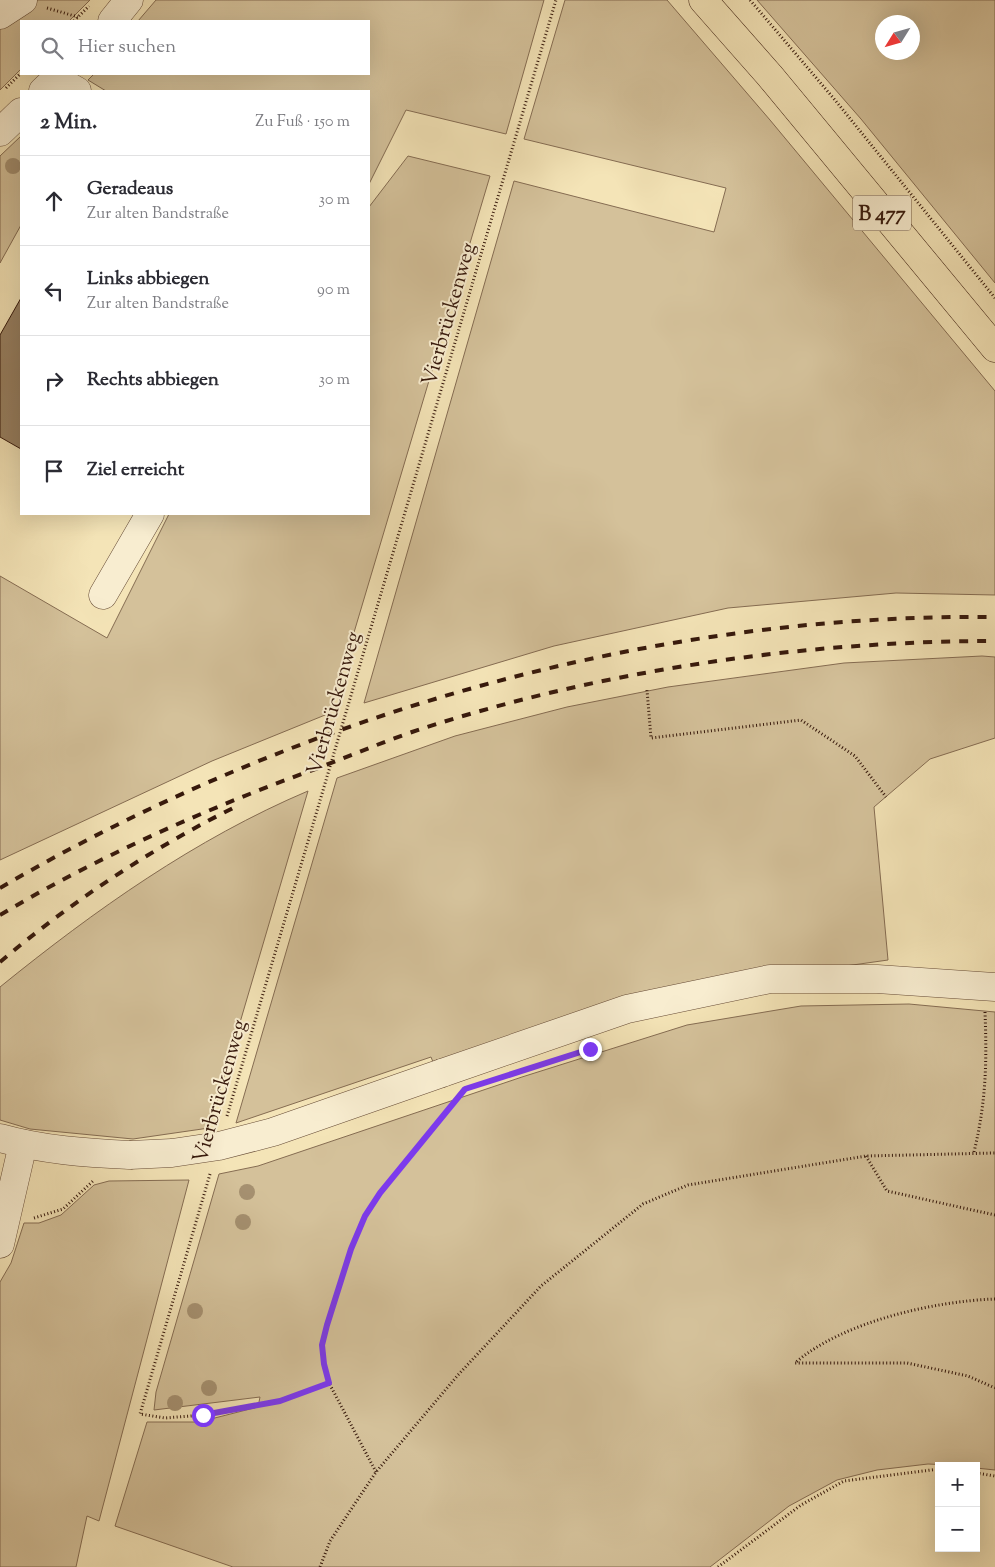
<!DOCTYPE html>
<html lang="de">
<meta charset="utf-8">
<style>
:root{--surface:#fff;--page:#f2f2f3;--text:#2b2b33;--muted:#7c7c81;--line:#e1e1e2}
body{margin:0;font-family:"Sorts Mill Goudy",serif;background:var(--page);color:var(--text)}
.controls{position:absolute;right:15px;bottom:15px;display:grid;overflow:hidden;border-radius:0px;box-shadow:0 5px 20px #0002}
.controls button{width:45px;height:45px;display:grid;place-items:center;padding:0;border:0;border-bottom:1px solid var(--line);background:var(--surface);color:var(--text);font:25px sans-serif}
.compass{position:absolute;left:875px;top:15px;width:45px;height:45px;border-radius:50%;background:var(--surface);box-shadow:0 5px 20px #0002;rotate:233deg}
.stop{position:absolute;width:15px;height:15px;margin:-11px;border:4px solid #7c3aed;border-radius:50%;background:#fff}
.stop.end{background:#7c3aed;border-color:#fff;box-shadow:0 1px 5px #0008}
.list{margin:0;padding:0;list-style:none}
h2{display:flex;justify-content:space-between;align-items:center;height:65px;margin:0;padding:0 20px;font-size:21px}
h2 small{font-size:16px;font-weight:400;color:var(--muted)}
.list li{display:grid;grid-template-columns:32px 1fr auto;gap:15px;align-items:center;box-sizing:border-box;height:90px;padding:0 20px;border-top:1px solid var(--line)}
.list b{display:block;font-size:19px;white-space:nowrap}
.list p{margin:0;font-size:16px;white-space:nowrap;color:var(--muted)}
.list em{font-size:16px;font-style:normal;color:var(--muted)}
.icon{flex:none;width:28px;height:28px;fill:none;stroke:currentColor;stroke-width:2;stroke-linecap:round;stroke-linejoin:round}
.map{position:relative;flex:none;width:995px;height:1567px;overflow:hidden}
.search{position:absolute;background:var(--surface);box-shadow:0 5px 20px #0002;left:20px;top:20px;width:350px;height:55px;display:flex;align-items:center;gap:12px;box-sizing:border-box;padding:0 18px;border-radius:0px;color:var(--muted);font-size:19px}
.panel{position:absolute;background:var(--surface);box-shadow:0 5px 20px #0002;left:20px;top:90px;width:350px;height:425px;border-radius:0px}
.map>svg:first-child{display:block}
.green{fill:#d4c19a;stroke:#856c52;fill-rule:evenodd}
.building{fill:#998264;stroke:#36180b}
.lines{fill:none;stroke-linecap:round;stroke-linejoin:round}
.minor-casing{stroke:#664b36;stroke-width:29}
.major-casing{stroke:#36180b;stroke-width:29}
.path{stroke:#36180b;stroke-width:3;stroke-dasharray:1 2.5;stroke-linecap:butt}
.minor{stroke:#f8edd0;stroke-width:28}
.major{stroke:#f4e4b7;stroke-width:28}
.rail{stroke:#36180b;stroke-width:4;stroke-dasharray:9 9;stroke-linecap:butt}
.minor-bridge-casing{stroke:#664b36;stroke-width:29;stroke-linecap:butt}
.minor-bridge{stroke:#f8edd0;stroke-width:28}
.tree{fill:#a59070}
.route{stroke:#7c3aed;stroke-width:6}
.labels{text-anchor:middle;stroke-width:4;stroke-linejoin:round;paint-order:stroke}
.shield{fill:#f8edd0;stroke:#705846;stroke-width:1}
.shield-label{font-size:20px;font-weight:bold;fill:#36180b}
.street-label{font-size:21px;fill:#36180b;stroke:#f8edd0}
</style>
<div class="map">
<svg width="995" height="1567" viewBox="0 0 995 1567">
<rect width="100%" height="100%" fill="#f4e4b7"/>
<filter id="stains"><feTurbulence type="fractalNoise" baseFrequency=".004" numOctaves="4"/><feColorMatrix values="0 0 0 0 .2 0 0 0 0 .09 0 0 0 0 .02 0 0 0 .5 -.17"/></filter>
<radialGradient id="worn" r=".72"><stop offset=".6" stop-color="#630" stop-opacity="0"/><stop offset="1" stop-color="#630" stop-opacity=".3"/></radialGradient>
<g class="green">
<path d="M0,0H90L69,21H21V69L0,90Z"/>
<path d="M156,0H544L506,134L406,110L369,184V91H106L88,80L94,74H369V21H138Z"/>
<path d="M565,0H667L770,120L995,391V595L896,593L728,608L554,646L364,703L514,181L714,232L726,188L524,139Z"/>
<path d="M757,0H995V283L861,119ZM882,22H912V52H882Z"/>
<path d="M21,136V225L0,263V156Z"/>
<path d="M408,156L490,176L330,713L212,761L0,860V576L107,638L169,514H369V207Z"/>
<path d="M982,656L995,657V738L930,759L874,807L888,960L633,996L433,1062L431,1057L236,1123L337,778L455,736L567,707L668,687L844,663Z"/>
<path d="M308,791L209,1128L133,1139L30,1129L0,1120V987C95,910 195,839 308,791Z"/>
<path d="M909,1004L995,1012V1470L976,1468V1466L928,1464L877,1470L837,1480L789,1506L710,1567H233L115,1526L147,1422H199L258,1407L260,1397L154,1410L156,1392L219,1174L258,1166L522,1077L687,1025L801,1006Z"/>
<path d="M189,1180L99,1521L87,1516L76,1567H0V1282L11,1263L24,1223H39L61,1215L94,1185L109,1181Z"/>
</g>
<path class="building" d="M21,298V449L0,437V335Z"/>
<g class="lines">
<g class="minor-casing">
<g id="minor">
<path d="M0,15L23,0"/>
<path d="M112,21L129,0"/>
<path d="M56,79L77,91"/>
<path d="M43,91L61,74"/>
<path d="M0,132L21,112"/>
<path d="M103,595L150,514"/>
<path d="M442,1073L627,1009L770,979H877L995,987"/>
<path d="M0,1138C43,1150 86,1153 130,1155"/>
<path d="M0,1244L23,1144"/>
</g>
</g>
<g class="major-casing">
<path id="major" d="M703,0L770,76L995,348"/>
</g>
<g class="path">
<path d="M750,0L835,100L995,298"/>
<path d="M47,8L78,17"/>
<path d="M74,21L89,6"/>
<path d="M6,88L21,73"/>
<path d="M647,690L651,738L801,720L855,756L886,797"/>
<path d="M227,1116L556,0"/>
<path d="M974,1152C986,1102 987,1063 985,1012"/>
<path d="M866,1156L887,1191L995,1215"/>
<path d="M210,1174L140,1414L165,1418L203,1415L280,1401L329,1383"/>
<path d="M34,1218L63,1209L93,1181"/>
<path d="M995,1299C934,1301 842,1322 795,1363H907L968,1376L995,1388"/>
<path d="M376,1472L329,1383L324,1364L322,1345L351,1249L365,1216L380,1193L458,1097"/>
<path d="M976,1473L995,1476"/>
<path d="M320,1567L330,1541L376,1472L458,1375L541,1286L643,1204L688,1185L866,1156L995,1153"/>
<path d="M718,1567L801,1505L844,1481L939,1469"/>
</g>
<use href="#minor" class="minor"/>
<use href="#major" class="major"/>
<g class="rail">
<path d="M0,888C296,715 651,613 995,617"/>
<path d="M0,915C101,855 208,808 318,768C350,756 380,743 412,732C595,671 802,641 995,641"/>
<path d="M0,962C72,901 151,849 235,807"/>
</g>
<g class="minor-bridge-casing">
<path id="minor-bridge" d="M130,1155L172,1153L219,1146L273,1132L442,1073"/>
</g>
<use href="#minor-bridge" class="minor-bridge"/>
</g>
<g class="tree">
<circle cx="13" cy="166" r="8"/>
<circle cx="247" cy="1192" r="8"/>
<circle cx="243" cy="1222" r="8"/>
<circle cx="195" cy="1311" r="8"/>
<circle cx="209" cy="1388" r="8"/>
<circle cx="175" cy="1403" r="8"/>
</g>
<g class="lines">
<path class="route" d="M203,1415L280,1401L329,1383L324,1364L322,1345L327,1325L351,1249L365,1216L380,1193L465,1089L590,1049"/>
</g>
<g class="labels">
<rect class="shield" x="853" y="195.5" width="58" height="35" rx="4"/>
<g class="shield-label">
<text x="882" y="220">B 477</text>
</g>
<g class="street-label">
<text transform="translate(448 314) rotate(-74)" y="7">Vierbrückenweg</text>
<text transform="translate(333 703) rotate(-74)" y="7">Vierbrückenweg</text>
<text transform="translate(219 1091) rotate(-74)" y="7">Vierbrückenweg</text>
</g>
</g>
<rect width="100%" height="100%" filter="url(#stains)"/>
<rect width="100%" height="100%" fill="url(#worn)"/>
</svg>
<div class="controls">
<button>+</button>
<button>−</button>
</div>
<svg class="compass" viewBox="-18 -18 36 36"><path d="M0-13l5 13h-10z" fill="#e53935"/><path d="M0 13l5-13h-10z" fill="#7c7c81"/></svg>
<div class="stop" style="left:203px;top:1415px"></div>
<div class="stop end" style="left:590px;top:1049px"></div>
<div class="search"><svg class="icon" aria-label="search" viewBox="0 0 24 24"><circle cx="10" cy="10" r="6"/><path d="M15 15l6 6"/></svg>Hier suchen</div>
<section class="panel">
<h2>2 Min.<small>Zu Fuß · 150 m</small></h2>
<ul class="list">
<li><svg class="icon" aria-label="ahead" viewBox="0 0 24 24"><path d="M12 20V5M6 11l6-6 6 6"/></svg><div><b>Geradeaus</b><p>Zur alten Bandstraße</p></div><em>30 m</em></li>
<li><svg class="icon" aria-label="left" viewBox="0 0 24 24"><path d="M17 20v-9H6M10 6l-5 5 5 5"/></svg><div><b>Links abbiegen</b><p>Zur alten Bandstraße</p></div><em>90 m</em></li>
<li><svg class="icon" aria-label="right" viewBox="0 0 24 24"><path d="M7 20v-9h11M14 6l5 5-5 5"/></svg><div><b>Rechts abbiegen</b></div><em>30 m</em></li>
<li><svg class="icon" aria-label="arrive" viewBox="0 0 24 24"><path d="M6 21V4h12l-3 4 3 4H6"/></svg><div><b>Ziel erreicht</b></div></li>
</ul>
</section>
</div>
